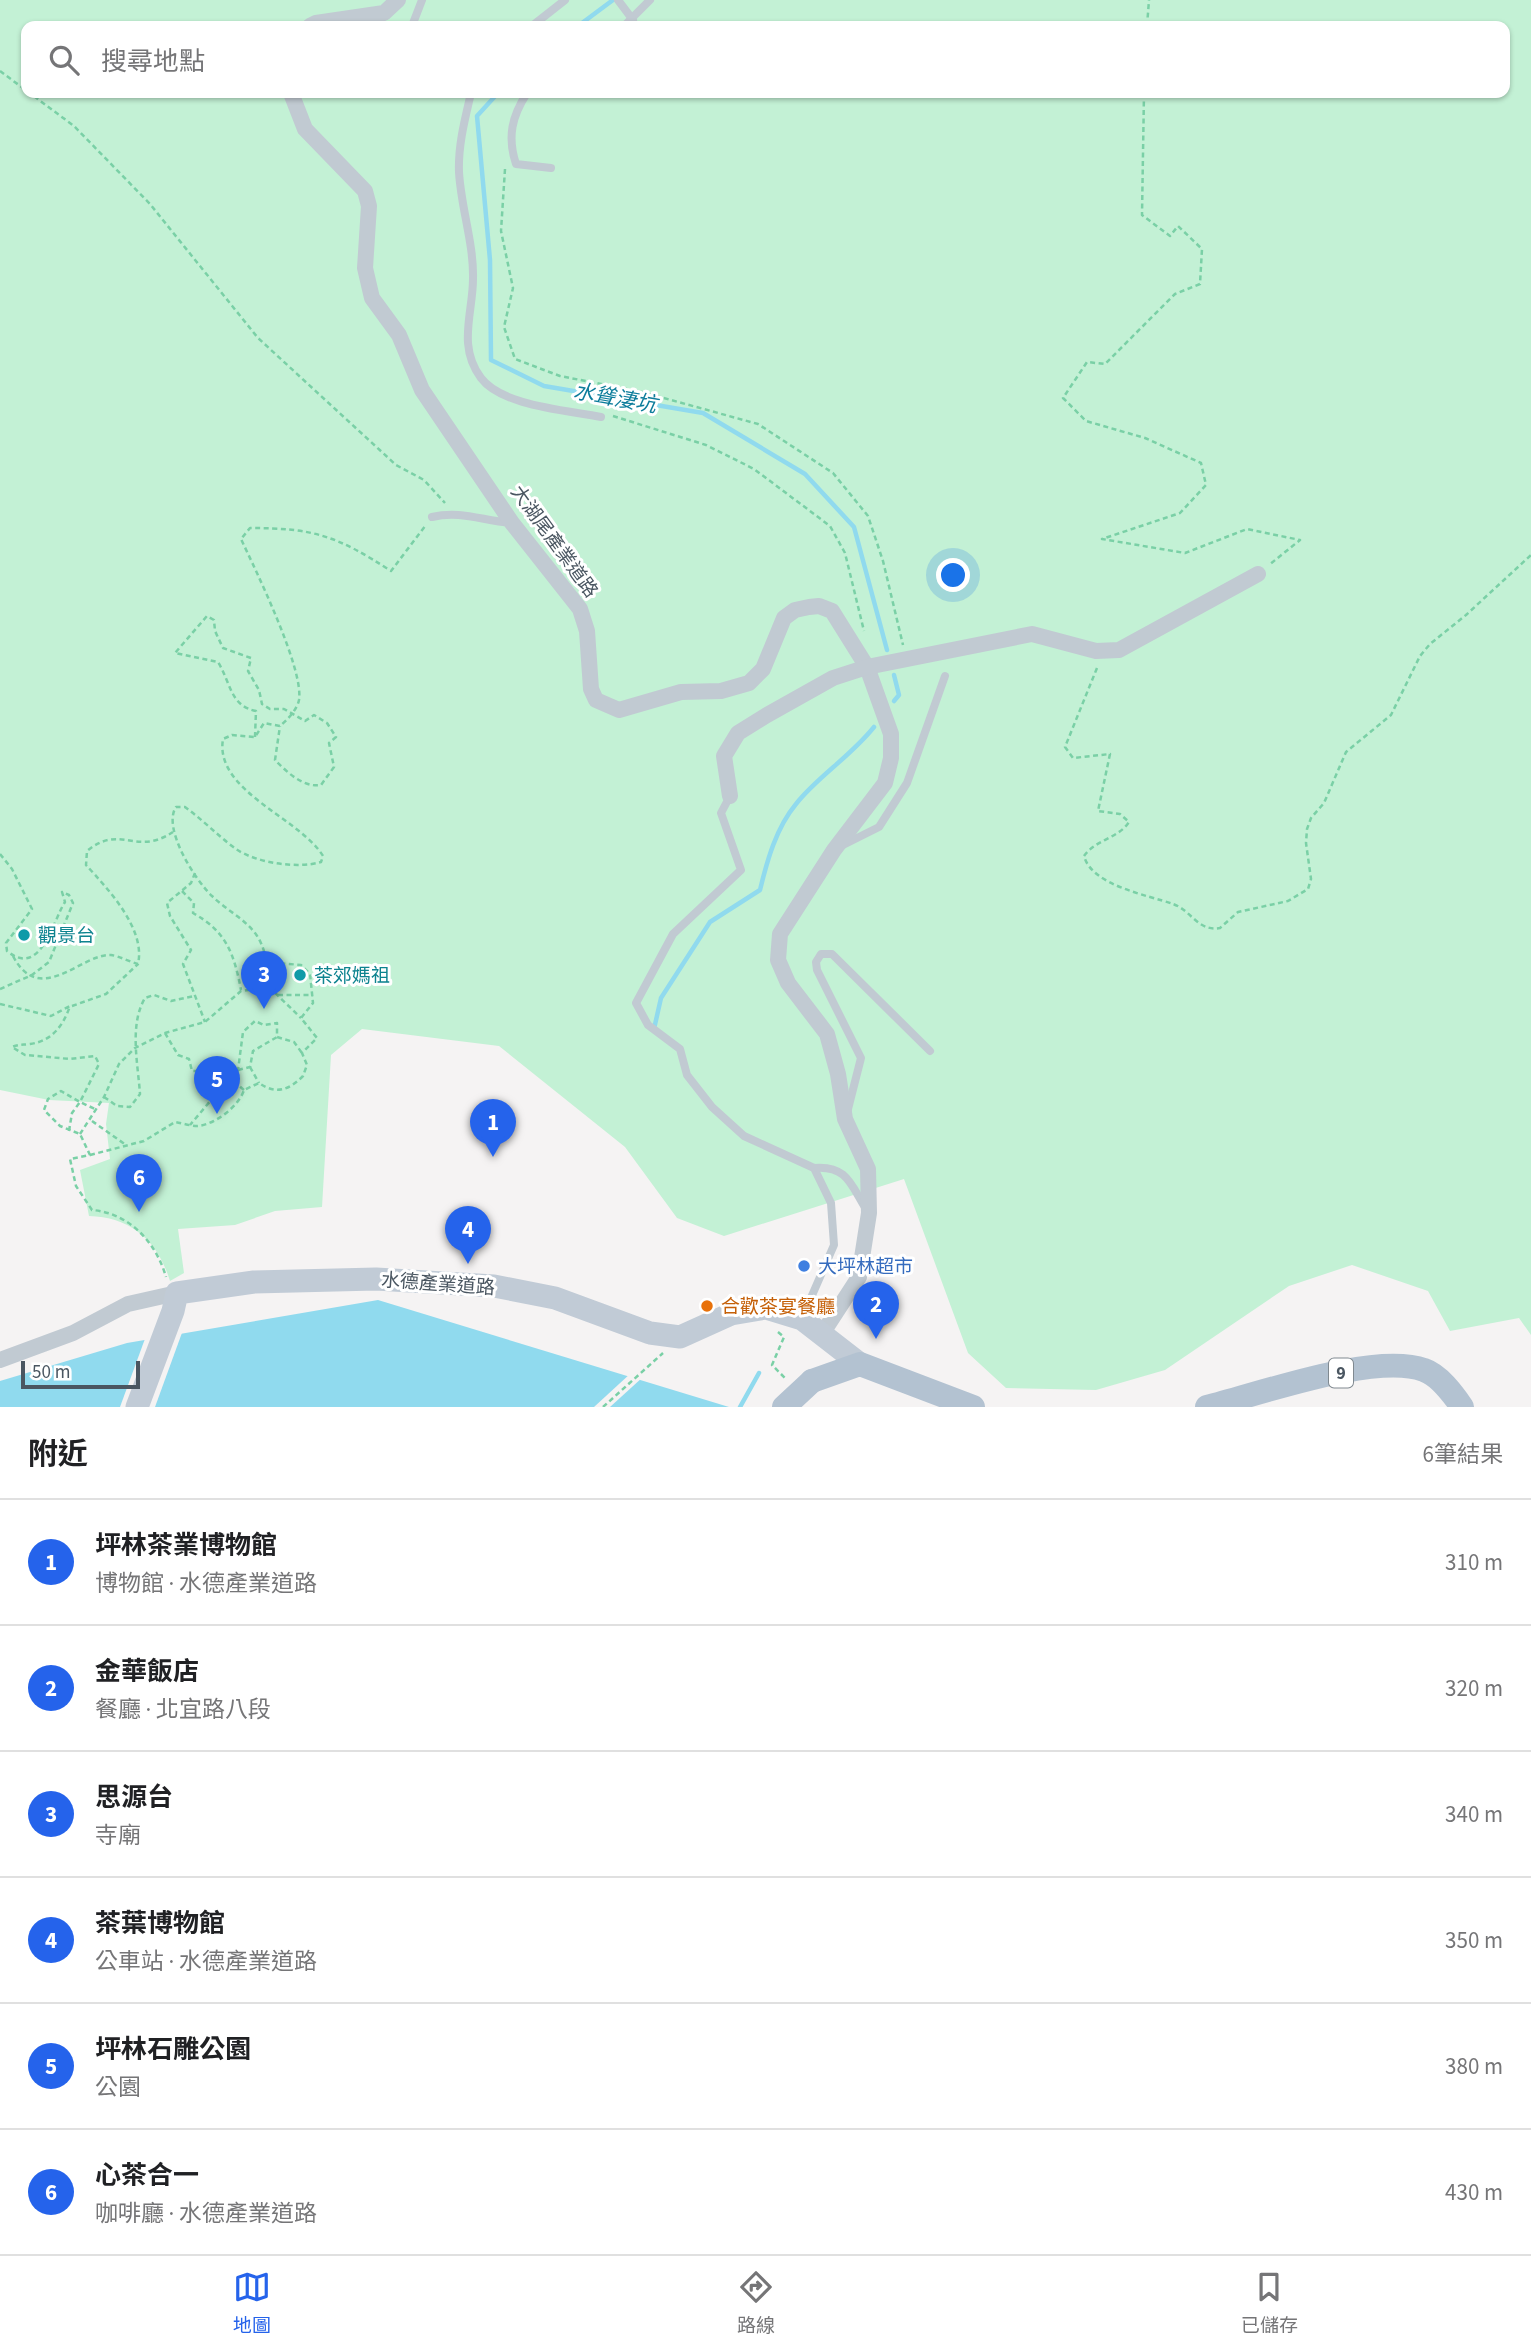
<!DOCTYPE html>
<html lang="zh-TW">
<meta charset="utf-8">
<style>
:root{--surface:#fff;--page:#f6f6f6;--text:#202124;--muted:#757577;--line:#e0e0e0;--accent:#2563eb}
body{margin:0;font-family:"Source Sans 3","Noto Sans TC",sans-serif;background:var(--page);color:var(--text)}
.scale{position:absolute;left:21px;bottom:18px;width:119px;box-sizing:border-box;padding-left:7px;border:4px solid #4a5661;border-top:0;font-size:19px;line-height:24px;white-space:nowrap;color:#4a5661;-webkit-text-stroke:5px #fff;paint-order:stroke}
.you{position:absolute;left:954px;top:576px;width:24px;height:24px;margin:-18px;border:5px solid #fff;border-radius:50%;background:#1a73e8;box-shadow:0 0 0 10px #1a73e833}
.badge{display:grid;place-items:center;width:46px;height:46px;border-radius:50%;background:var(--accent);color:#fff;font-size:23px;font-weight:700}
.pin{position:absolute;translate:-50% -58px;filter:drop-shadow(0 2px 4px #0008)}
.pin::after{content:'';position:absolute;top:37px;width:24px;height:21px;background:inherit;clip-path:polygon(0 0,100% 0,50% 100%)}
.list{margin:0;padding:0;list-style:none}
h2{display:flex;justify-content:space-between;align-items:center;height:91px;margin:0;padding:0 28px;font-size:30px}
h2 small{font-size:23px;font-weight:400;color:var(--muted)}
.list li{display:grid;grid-template-columns:46px 1fr auto;gap:21px;align-items:center;box-sizing:border-box;height:126px;padding:0 28px;border-top:2px solid var(--line)}
.list b{display:block;font-size:26px;white-space:nowrap}
.list p{margin:0;font-size:23px;white-space:nowrap;color:var(--muted)}
.list em{font-size:23px;font-style:normal;color:var(--muted)}
.icon{flex:none;width:38px;height:38px;fill:none;stroke:currentColor;stroke-width:2;stroke-linecap:round;stroke-linejoin:round}
.map{position:relative;flex:none;width:1531px;height:1407px;overflow:hidden}
.search{position:absolute;background:var(--surface);box-shadow:0 2px 5px #0004;left:21px;right:21px;top:21px;height:77px;display:flex;align-items:center;gap:18px;box-sizing:border-box;padding:0 24px;border-radius:14px;color:var(--muted);font-size:26px}
.sheet{height:847px;background:var(--surface)}
nav{display:flex;justify-content:space-around;align-items:center;box-sizing:border-box;height:98px;border-top:2px solid var(--line);background:var(--surface);font-size:19px;color:var(--muted)}
nav a{display:grid;justify-items:center;gap:4px}
nav .on{color:var(--accent)}
.map>svg:first-child{display:block}
.green{fill:#c3f1d5;fill-rule:evenodd}
.water{fill:#90daee}
.pier{fill:#f5f3f3}
.lines{fill:none;stroke-linecap:round;stroke-linejoin:round}
.stream{stroke:#90daee;stroke-width:4.5}
.path{stroke:#7ad0a6;stroke-width:2.5;stroke-dasharray:5 3.5;stroke-linecap:butt}
.lane{stroke:#c1cad2;stroke-width:8}
.street{stroke:#c1cad2;stroke-width:16}
.secondary{stroke:#c1cbd6;stroke-width:23}
.primary{stroke:#b3c2d1;stroke-width:24}
.lane-bridge{stroke:#c1cad2;stroke-width:8}
.primary-bridge{stroke:#b3c2d1;stroke-width:24}
.culture-dot{fill:#0f9aa8;stroke:#fff;stroke-width:2.5}
.shop-dot{fill:#3f7fe0;stroke:#fff;stroke-width:2.5}
.food-dot{fill:#e8710a;stroke:#fff;stroke-width:2.5}
.labels{text-anchor:middle;stroke-width:6;stroke-linejoin:round;paint-order:stroke}
.shield{fill:#fff;stroke:#808990;stroke-width:2}
.shield-label{font-size:18px;font-weight:bold;fill:#4a5661}
.street-label{font-size:19px;fill:#4a5661;stroke:#fff}
.culture-label{font-size:19px;fill:#0d838f;stroke:#fff;text-anchor:start}
.shop-label{font-size:19px;fill:#366cbe;stroke:#fff;text-anchor:start}
.food-label{font-size:19px;fill:#c56008;stroke:#fff;text-anchor:start}
.water-label{font-size:21px;font-style:italic;fill:#0c7c9b;stroke:#fff}
</style>
<div class="map">
<svg width="1531" height="1407" viewBox="0 0 1531 1407">
<rect width="100%" height="100%" fill="#f5f3f3"/>
<path class="green" d="M0,0H1531V1335L1519,1318L1450,1331L1428,1291L1352,1265L1289,1286L1165,1370L1096,1390L1006,1388L968,1353L904,1179L724,1236L677,1218L625,1147L499,1046L362,1029L331,1055L322,1207L275,1211L235,1225L178,1229L184,1273L170,1281C158,1241 131,1217 89,1216L80,1170L110,1159L106,1124L109,1103L49,1100L0,1090ZM26,26H1505V93H26Z"/>
<path class="water" d="M378,1300L729,1407H0V1381L127,1343Z"/>
<g class="pier">
<path d="M183,1330L155,1407H120L146,1336Z"/>
<path d="M631,1373L643,1377L610,1407H594Z"/>
</g>
<g class="lines">
<g class="stream">
<path d="M578,26L613,0"/>
<path d="M498,93L477,116L490,260L491,360L544,386L703,413L805,474L854,527L887,650"/>
<path d="M894,701L899,695L894,675"/>
<path d="M654,1029L661,998L710,922L760,890C767,861 776,828 796,804C817,777 850,757 874,727"/>
<path d="M740,1407L759,1373"/>
</g>
<g class="path">
<path d="M1147,26L1149,0"/>
<path d="M0,71L74,126L150,204L258,338L396,465L424,480L445,503"/>
<path d="M1144,93L1142,215L1170,236L1178,226L1202,249L1200,284L1175,294L1105,364L1087,362L1063,398L1086,421L1145,438L1201,463L1206,485L1180,513L1102,539L1185,553L1247,529L1300,540L1269,565"/>
<path d="M505,169L501,231L513,288L504,327L515,359L560,376L642,392L758,424L833,473L868,516L883,561L903,645"/>
<path d="M613,416L706,445L754,469L830,526L845,553L864,631"/>
<path d="M1097,668L1065,747L1073,758L1110,754L1098,811L1120,814L1129,822C1119,838 1095,840 1084,856C1092,886 1148,895 1173,904C1191,910 1198,932 1220,928L1238,912L1288,901L1308,889L1311,879L1306,843L1307,829L1311,818L1324,803L1346,752L1391,715L1420,656L1430,644L1466,615L1531,555"/>
<path d="M255,737L256,711C230,706 231,683 218,662L175,653L207,616L214,620L215,631L223,648L251,658L248,671L259,690L262,704L270,709H284L305,721L314,715L327,723L336,737L329,743L334,767L321,785C303,788 287,772 275,760L280,726"/>
<path d="M0,854L12,869L32,909L6,943L7,951C41,979 53,920 65,902L62,892L69,895L73,903L49,962L32,975L0,989"/>
<path d="M195,873L191,883L167,903L170,916L191,950L183,964L205,1022"/>
<path d="M182,891L194,903L193,913C227,932 234,954 241,990"/>
<path d="M13,956C40,1008 82,953 111,955C119,956 130,962 138,964C146,929 108,889 86,865L87,851C121,823 135,857 173,832"/>
<path d="M269,987L301,1018"/>
<path d="M278,995H313"/>
<path d="M0,1004L51,1016L70,1006C63,1026 52,1041 30,1044C23,1045 19,1044 12,1047L25,1055L70,1059L95,1056L99,1064L80,1102L61,1091L48,1099L44,1110L60,1126L80,1134L90,1155L70,1159L76,1186L92,1210C129,1213 156,1242 166,1277"/>
<path d="M72,1006L106,994L138,964"/>
<path d="M165,1033L178,1055L189,1059L192,1071H199L209,1081L212,1099L190,1125"/>
<path d="M250,1067L259,1083"/>
<path d="M238,1070L250,1067L253,1051L277,1037"/>
<path d="M244,1090L232,1080L238,1070L243,1032L255,1021L264,1025L277,1023V1037L294,1042L302,1053"/>
<path d="M104,1097L117,1106L130,1107L140,1094C138,1064 129,1025 145,998L154,995L171,1001L194,996"/>
<path d="M92,1121L126,1145"/>
<path d="M69,1131L72,1113L80,1102L95,1109"/>
<path d="M80,1134L104,1097L119,1064L135,1048L165,1033L205,1022L241,991L269,987C268,971 267,954 259,939C248,920 227,911 212,896C195,880 162,828 176,807H185C203,820 218,836 236,849C256,863 298,869 321,862L323,856C300,818 214,791 223,739L232,735L255,737L264,723L280,726C287,720 297,710 299,700C304,669 256,571 241,539L250,528C314,528 337,536 391,571L426,525"/>
<path d="M90,1155L144,1141L175,1122C182,1123 190,1126 197,1126C215,1125 239,1106 244,1090L259,1083C276,1095 289,1090 303,1076L307,1065L302,1053L317,1038L301,1018L313,1003L310,974L301,965L266,962"/>
<path d="M778,1332L784,1337L772,1365L785,1378"/>
<path d="M603,1407L663,1353"/>
</g>
<g class="lane">
<path d="M412,26L422,0"/>
<path d="M532,26L565,0"/>
<path d="M624,26L650,0"/>
<path d="M471,93C465,119 458,145 459,172C461,208 474,244 473,279C473,313 457,346 481,378C502,406 566,410 601,417"/>
<path d="M527,93C512,116 507,137 516,164L551,168"/>
<path d="M432,517C461,510 483,521 512,523"/>
<path d="M730,796L721,813L741,870L673,934L636,1003L648,1025L680,1049L687,1075L712,1107L744,1136L814,1168L831,1203L834,1245L803,1316"/>
<path d="M843,845L879,827L907,783L945,676"/>
<path d="M847,1113L861,1058L817,970L816,962L821,954H832L930,1051"/>
<path d="M814,1168C847,1165 851,1185 866,1209"/>
</g>
<g class="street">
<path d="M310,26L316,23L384,13L398,0"/>
<path d="M291,93L305,129L365,191L369,206L365,268L372,298L399,335L422,390L512,523L580,609L587,631L591,689L596,700L619,710L681,692L721,691L749,683L763,669L784,618L795,610L809,607L819,606L832,611L867,667L891,734V758L885,783L834,850L780,934L778,960L788,983L827,1034L838,1074L845,1119L868,1169L869,1213L859,1277L822,1334"/>
<path d="M730,796L724,756L738,733L767,715L833,678L867,667L1032,634L1096,651L1119,650L1258,574"/>
<path d="M0,1360L73,1333L128,1304L177,1293"/>
</g>
<path class="secondary" d="M137,1407L173,1311L177,1293L254,1282L376,1279L494,1286L555,1298L650,1333L680,1337L731,1314L766,1308L802,1319L860,1364"/>
<g class="primary">
<path d="M812,1381L860,1364L973,1407"/>
<path d="M1207,1407C1260,1394 1375,1352 1424,1370C1439,1375 1453,1394 1462,1407"/>
</g>
<path class="lane-bridge" d="M618,0L633,20"/>
<path class="primary-bridge" d="M784,1407L812,1381"/>
</g>
<g class="culture-dot">
<circle cx="24" cy="935" r="7"/>
<circle cx="300" cy="975" r="7"/>
</g>
<circle class="shop-dot" cx="804" cy="1266" r="7"/>
<circle class="food-dot" cx="707" cy="1306" r="7"/>
<g class="labels">
<rect class="shield" x="1329" y="1358.5" width="24" height="29" rx="5"/>
<g class="shield-label">
<text x="1341" y="1379">9</text>
</g>
<g class="street-label">
<text transform="translate(555 541) rotate(54)" y="7">大湖尾產業道路</text>
<text transform="translate(438 1283) rotate(4)" y="7">水德產業道路</text>
</g>
<g class="culture-label">
<text x="38" y="942">觀景台</text>
<text x="314" y="982">茶郊媽祖</text>
</g>
<g class="shop-label">
<text x="818" y="1273">大坪林超市</text>
</g>
<g class="food-label">
<text x="721" y="1313">合歡茶宴餐廳</text>
</g>
<g class="water-label">
<text transform="translate(615 398) rotate(10)" y="7">水聳淒坑</text>
</g>
</g>
</svg>
<div class="scale">50 m</div>
<div class="you"></div>
<div class="pin badge" style="left:493px;top:1157px">1</div>
<div class="pin badge" style="left:876px;top:1339px">2</div>
<div class="pin badge" style="left:264px;top:1009px">3</div>
<div class="pin badge" style="left:468px;top:1264px">4</div>
<div class="pin badge" style="left:217px;top:1114px">5</div>
<div class="pin badge" style="left:139px;top:1212px">6</div>
<div class="search"><svg class="icon" aria-label="search" viewBox="0 0 24 24"><circle cx="10" cy="10" r="6"/><path d="M15 15l6 6"/></svg>搜尋地點</div>
</div>
<section class="sheet">
<h2>附近<small>6筆結果</small></h2>
<ul class="list">
<li><span class="badge">1</span><div><b>坪林茶業博物館</b><p>博物館 · 水德產業道路</p></div><em>310 m</em></li>
<li><span class="badge">2</span><div><b>金華飯店</b><p>餐廳 · 北宜路八段</p></div><em>320 m</em></li>
<li><span class="badge">3</span><div><b>思源台</b><p>寺廟</p></div><em>340 m</em></li>
<li><span class="badge">4</span><div><b>茶葉博物館</b><p>公車站 · 水德產業道路</p></div><em>350 m</em></li>
<li><span class="badge">5</span><div><b>坪林石雕公園</b><p>公園</p></div><em>380 m</em></li>
<li><span class="badge">6</span><div><b>心茶合一</b><p>咖啡廳 · 水德產業道路</p></div><em>430 m</em></li>
</ul>
</section>
<nav>
<a class="on"><svg class="icon" aria-label="map" viewBox="0 0 24 24"><path d="M3 6l6-2 6 2 6-2v14l-6 2-6-2-6 2zM9 4v14M15 6v14"/></svg>地圖</a>
<a><svg class="icon" aria-label="directions" viewBox="0 0 24 24"><path d="M12 3l9 9-9 9-9-9zM9 14v-3h6M13 9l2 2-2 2"/></svg>路線</a>
<a><svg class="icon" aria-label="saved" viewBox="0 0 24 24"><path d="M7 4h10v16l-5-4-5 4z"/></svg>已儲存</a>
</nav>
